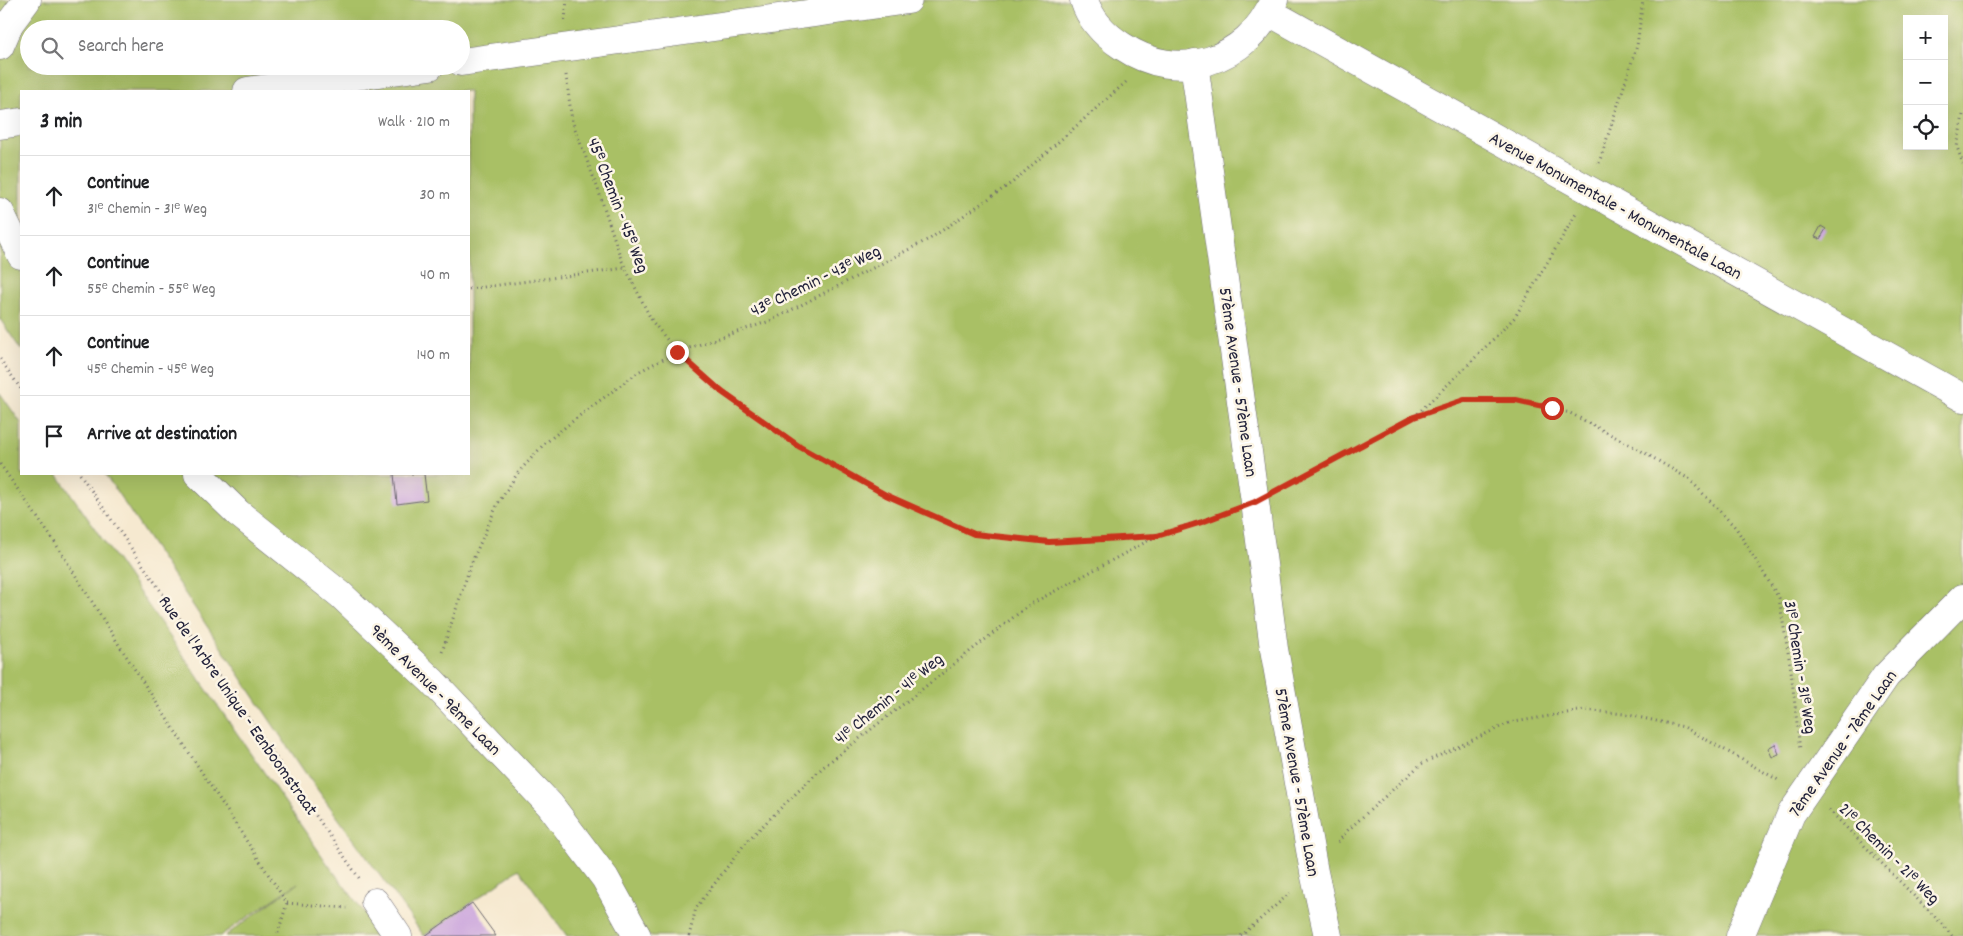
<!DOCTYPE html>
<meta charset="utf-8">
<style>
:root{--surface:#fff;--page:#f6f6f6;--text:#202124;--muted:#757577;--line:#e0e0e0}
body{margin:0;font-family:Dekko,sans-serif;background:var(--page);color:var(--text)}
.controls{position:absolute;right:15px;top:15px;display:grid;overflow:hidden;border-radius:0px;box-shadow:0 5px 20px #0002}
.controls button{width:45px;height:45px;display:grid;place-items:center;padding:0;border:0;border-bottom:1px solid var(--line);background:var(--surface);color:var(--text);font:25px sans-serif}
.stop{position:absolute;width:15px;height:15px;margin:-11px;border:4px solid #c8321e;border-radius:50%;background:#fff}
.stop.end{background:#c8321e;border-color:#fff;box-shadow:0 1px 5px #0008}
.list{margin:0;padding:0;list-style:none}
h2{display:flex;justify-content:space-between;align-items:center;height:65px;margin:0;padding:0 20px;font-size:21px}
h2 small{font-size:16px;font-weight:400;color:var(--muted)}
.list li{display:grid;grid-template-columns:32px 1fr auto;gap:15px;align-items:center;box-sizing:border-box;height:80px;padding:0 20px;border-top:1px solid var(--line)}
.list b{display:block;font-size:19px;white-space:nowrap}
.list p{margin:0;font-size:16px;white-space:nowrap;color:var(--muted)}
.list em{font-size:16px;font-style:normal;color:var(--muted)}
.icon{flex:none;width:28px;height:28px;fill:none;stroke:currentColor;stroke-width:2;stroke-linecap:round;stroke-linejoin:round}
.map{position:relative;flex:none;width:1963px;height:936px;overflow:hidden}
.search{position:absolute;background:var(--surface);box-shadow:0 5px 20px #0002;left:20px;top:20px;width:450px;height:55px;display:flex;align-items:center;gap:12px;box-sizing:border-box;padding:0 18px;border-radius:28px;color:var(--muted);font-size:19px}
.panel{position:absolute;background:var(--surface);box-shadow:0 5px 20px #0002;left:20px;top:90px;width:450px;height:385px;border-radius:0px}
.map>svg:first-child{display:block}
.green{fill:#a9c065;stroke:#667150;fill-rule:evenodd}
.building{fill:#c9a3dd}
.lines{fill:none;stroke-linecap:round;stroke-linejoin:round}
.street-casing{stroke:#6c686f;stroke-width:29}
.path{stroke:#6c686f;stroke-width:3;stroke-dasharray:1 4;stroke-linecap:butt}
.street{stroke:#fff;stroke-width:28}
.route{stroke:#c8321e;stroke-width:6}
.labels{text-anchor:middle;stroke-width:5;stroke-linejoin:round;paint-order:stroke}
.street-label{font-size:18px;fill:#22223b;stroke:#fcf5e5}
</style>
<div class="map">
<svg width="1963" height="936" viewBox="0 0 1963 936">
<rect width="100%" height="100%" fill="#fcf5e5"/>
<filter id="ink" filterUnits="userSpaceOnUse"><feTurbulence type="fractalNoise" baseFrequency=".02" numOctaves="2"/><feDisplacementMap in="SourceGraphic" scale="10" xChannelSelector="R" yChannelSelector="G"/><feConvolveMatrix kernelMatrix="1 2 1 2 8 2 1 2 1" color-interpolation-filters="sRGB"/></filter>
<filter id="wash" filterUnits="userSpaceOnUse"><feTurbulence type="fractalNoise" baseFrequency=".0096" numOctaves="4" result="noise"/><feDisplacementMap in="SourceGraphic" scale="20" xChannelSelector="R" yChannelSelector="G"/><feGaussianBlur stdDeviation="1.12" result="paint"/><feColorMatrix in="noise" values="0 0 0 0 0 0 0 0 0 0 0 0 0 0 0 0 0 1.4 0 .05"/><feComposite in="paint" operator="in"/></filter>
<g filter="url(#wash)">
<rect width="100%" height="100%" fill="#f6e9d0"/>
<g class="green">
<path d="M0,0H1963V936H567L519,869L424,936L304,771L105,474H469V91H21V350L0,319ZM1907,19H1944V146H1907ZM29,29H461V66H29Z"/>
<path d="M0,393L21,423V474H57L327,863L382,936H225L298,883L220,936H0Z"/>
</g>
<g id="blocks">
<g class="building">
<path d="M1821,226L1826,229L1820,239L1815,237Z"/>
<path d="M394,474H424L427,500L397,504Z"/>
<path d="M1775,744L1779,754L1772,757L1768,748Z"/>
<path d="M472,903L496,936H425Z"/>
</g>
</g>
</g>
<g filter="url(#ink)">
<use href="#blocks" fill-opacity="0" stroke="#6c686f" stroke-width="1"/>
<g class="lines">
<g class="street-casing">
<g id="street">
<path d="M1084,0C1090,19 1105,35 1122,46C1178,84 1248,62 1274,0"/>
<path d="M1269,12L1963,398"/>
<path d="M0,46L10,23L27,0"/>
<path d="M461,62L908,0"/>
<path d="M1194,63L1255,502L1274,649L1314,872L1328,936"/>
<path d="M247,91L430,66"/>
<path d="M0,125L21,122"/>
<path d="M0,212L21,255"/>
<path d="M198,474L238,513L341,595L432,681L550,805L605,878L637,936"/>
<path d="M375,902L398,936"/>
<path d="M1740,936L1791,814L1886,676L1963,598"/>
</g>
</g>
<g class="path">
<path d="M565,20L567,0"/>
<path d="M566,75L572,121L599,192L621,259L652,321L677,352L722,392L800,447L886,495L974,534L1049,542L1123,539L1157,535L1227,513"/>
<path d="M1963,115L1957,147L1963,164"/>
<path d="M1599,163L1637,46L1643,0"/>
<path d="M469,289L625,268"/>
<path d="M0,359L21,389"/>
<path d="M1415,416L1464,400H1516L1570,413L1638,449L1689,479L1736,528L1779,598L1791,670L1800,750"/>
<path d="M0,464L54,541L119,645L287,903L277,936"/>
<path d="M80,474L359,878"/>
<path d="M1282,488L1414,417L1463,370L1515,317L1576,214"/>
<path d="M442,652L471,564L497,505L517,474L544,444L583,413L640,371L677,352L770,321L931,238L1013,182L1126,82"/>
<path d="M1829,810L1942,924L1952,936"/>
<path d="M1338,842L1348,830L1421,764L1509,723L1584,710L1624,714L1684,727L1780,781"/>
<path d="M287,903L347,908"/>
<path d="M689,936L696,908L747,841L822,768L1029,605L1155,537"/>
<path d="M1241,936L1290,893"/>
</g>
<use href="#street" class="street"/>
</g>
</g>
<g class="lines" filter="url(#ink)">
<path class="route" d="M677,352L722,392L800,447L886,495L974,534L1049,542L1157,536L1202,522L1255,502L1414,417L1464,400H1516L1552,408"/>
</g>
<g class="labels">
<g class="street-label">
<text transform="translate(619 205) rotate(69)" y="6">45ᵉ Chemin - 45ᵉ Weg</text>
<text transform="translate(1616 205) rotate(29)" y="6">Avenue Monumentale - Monumentale Laan</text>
<text transform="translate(815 280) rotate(-26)" y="6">43ᵉ Chemin - 43ᵉ Weg</text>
<text transform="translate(1239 382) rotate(82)" y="6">57ème Avenue - 57ème Laan</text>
<text transform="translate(1801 667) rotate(81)" y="6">31ᵉ Chemin - 31ᵉ Weg</text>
<text transform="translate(436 689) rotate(45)" y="6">9ème Avenue - 9ème Laan</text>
<text transform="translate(888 698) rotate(-39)" y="6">41ᵉ Chemin - 41ᵉ Weg</text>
<text transform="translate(239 705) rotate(55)" y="6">Rue de l'Arbre Unique - Eenboomstraat</text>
<text transform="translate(1842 743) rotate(-55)" y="6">7ème Avenue - 7ème Laan</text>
<text transform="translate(1298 782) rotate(80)" y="6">57ème Avenue - 57ème Laan</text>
<text transform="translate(1890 853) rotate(45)" y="6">21ᵉ Chemin - 21ᵉ Weg</text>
</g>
</g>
</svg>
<div class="controls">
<button>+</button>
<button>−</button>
<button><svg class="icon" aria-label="locate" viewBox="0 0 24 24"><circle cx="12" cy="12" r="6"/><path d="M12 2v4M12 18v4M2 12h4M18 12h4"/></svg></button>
</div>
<div class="stop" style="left:1552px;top:408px"></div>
<div class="stop end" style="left:677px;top:352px"></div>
<div class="search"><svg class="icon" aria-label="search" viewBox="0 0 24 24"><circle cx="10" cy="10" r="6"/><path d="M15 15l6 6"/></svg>Search here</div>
<section class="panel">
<h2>3 min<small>Walk · 210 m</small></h2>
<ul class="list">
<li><svg class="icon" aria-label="ahead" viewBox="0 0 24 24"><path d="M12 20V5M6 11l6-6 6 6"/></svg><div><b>Continue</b><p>31ᵉ Chemin - 31ᵉ Weg</p></div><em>30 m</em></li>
<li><svg class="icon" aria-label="ahead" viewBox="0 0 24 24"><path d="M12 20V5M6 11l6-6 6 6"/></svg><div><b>Continue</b><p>55ᵉ Chemin - 55ᵉ Weg</p></div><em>40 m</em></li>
<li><svg class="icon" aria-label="ahead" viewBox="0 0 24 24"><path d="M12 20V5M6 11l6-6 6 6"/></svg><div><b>Continue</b><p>45ᵉ Chemin - 45ᵉ Weg</p></div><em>140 m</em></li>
<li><svg class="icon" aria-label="arrive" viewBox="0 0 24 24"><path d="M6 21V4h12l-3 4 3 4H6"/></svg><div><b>Arrive at destination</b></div></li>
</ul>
</section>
</div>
